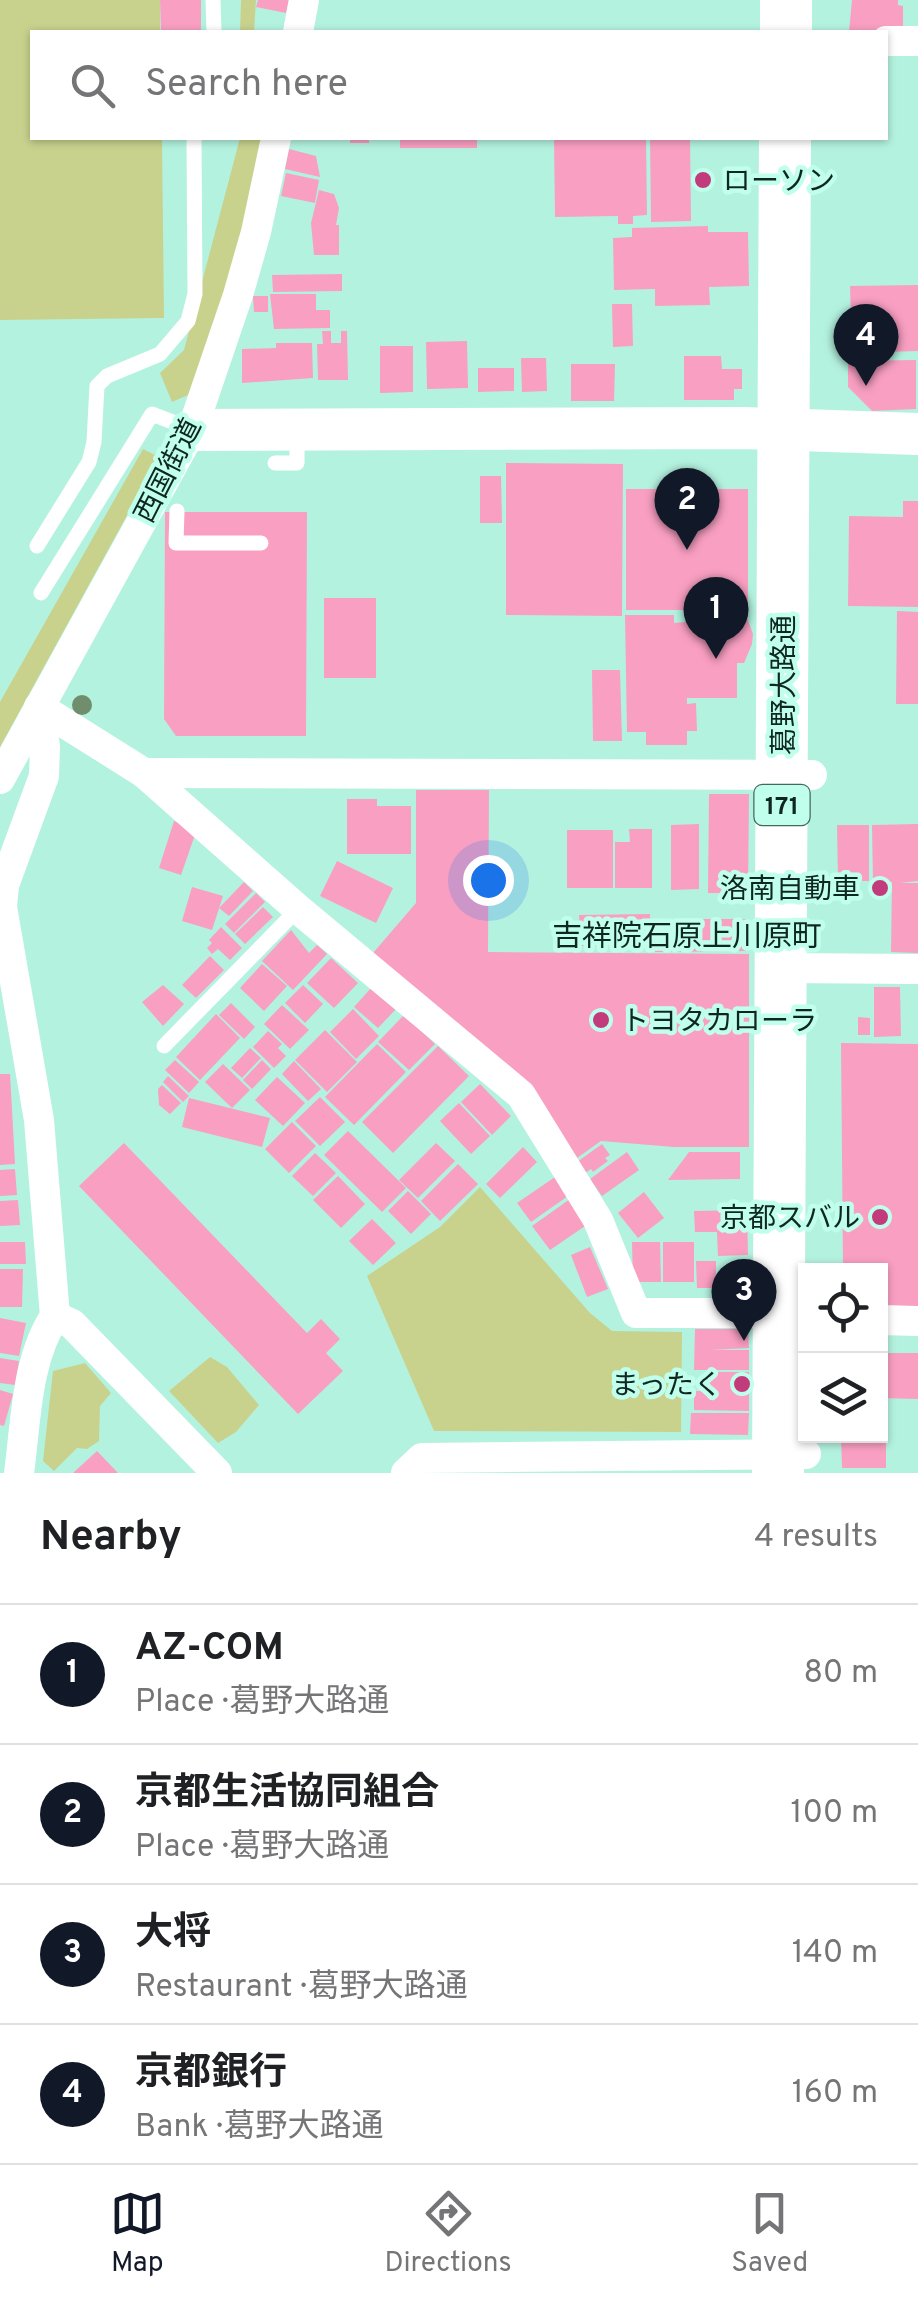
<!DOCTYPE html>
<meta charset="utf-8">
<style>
:root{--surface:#fff;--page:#f6f6f6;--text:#202124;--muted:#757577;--line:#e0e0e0;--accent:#111827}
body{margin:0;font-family:Overpass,"Noto Sans JP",sans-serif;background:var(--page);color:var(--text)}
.controls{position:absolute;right:30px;bottom:30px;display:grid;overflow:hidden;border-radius:0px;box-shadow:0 2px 8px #0004}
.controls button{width:90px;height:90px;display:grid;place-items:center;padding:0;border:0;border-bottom:2px solid var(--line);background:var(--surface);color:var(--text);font:50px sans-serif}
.you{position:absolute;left:488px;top:880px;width:35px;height:35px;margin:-25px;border:8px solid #fff;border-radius:50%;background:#1a73e8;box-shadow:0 0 0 15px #1a73e833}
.badge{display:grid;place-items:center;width:65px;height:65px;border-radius:50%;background:var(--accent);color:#fff;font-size:32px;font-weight:700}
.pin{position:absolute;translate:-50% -82px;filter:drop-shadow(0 2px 5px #0008)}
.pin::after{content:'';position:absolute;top:52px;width:35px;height:30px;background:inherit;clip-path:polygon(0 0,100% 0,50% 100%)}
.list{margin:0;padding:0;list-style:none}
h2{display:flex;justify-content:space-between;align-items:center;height:130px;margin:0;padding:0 40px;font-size:42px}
h2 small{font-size:32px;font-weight:400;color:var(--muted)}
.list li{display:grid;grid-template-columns:65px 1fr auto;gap:30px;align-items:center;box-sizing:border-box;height:140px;padding:0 40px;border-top:2px solid var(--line)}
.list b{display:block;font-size:38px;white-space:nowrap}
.list p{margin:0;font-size:32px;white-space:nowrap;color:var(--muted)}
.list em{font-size:32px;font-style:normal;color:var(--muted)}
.icon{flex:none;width:55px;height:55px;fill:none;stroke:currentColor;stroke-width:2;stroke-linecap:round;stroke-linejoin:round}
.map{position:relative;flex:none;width:918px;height:1473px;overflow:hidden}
.search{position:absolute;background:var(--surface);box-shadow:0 2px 8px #0004;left:30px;right:30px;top:30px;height:110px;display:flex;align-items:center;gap:25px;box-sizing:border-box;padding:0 35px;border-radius:0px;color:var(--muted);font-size:38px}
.sheet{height:690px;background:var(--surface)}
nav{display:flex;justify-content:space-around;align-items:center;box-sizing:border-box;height:140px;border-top:2px solid var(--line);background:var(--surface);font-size:28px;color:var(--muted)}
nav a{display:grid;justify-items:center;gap:5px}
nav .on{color:var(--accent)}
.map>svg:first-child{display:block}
.green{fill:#c8d28d}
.building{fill:#f99fc2}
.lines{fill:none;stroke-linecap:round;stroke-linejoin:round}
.lane{stroke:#fff;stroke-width:15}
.street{stroke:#fff;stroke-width:30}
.secondary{stroke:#fff;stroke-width:42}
.highway{stroke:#fff;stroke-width:52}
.tree{fill:#708e6b}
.poi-dot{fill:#c23c7c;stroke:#c1ffed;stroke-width:4}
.labels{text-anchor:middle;stroke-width:9;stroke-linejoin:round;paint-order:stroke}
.shield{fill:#c1ffed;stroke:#44685e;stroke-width:2.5}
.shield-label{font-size:25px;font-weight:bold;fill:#0f2721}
.poi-label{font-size:28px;fill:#0f2721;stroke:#c1ffed;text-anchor:end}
.street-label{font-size:28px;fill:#0f2721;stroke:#c1ffed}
.neighbourhood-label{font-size:30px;fill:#0f2721;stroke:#c1ffed}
</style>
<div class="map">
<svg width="918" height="1473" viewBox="0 0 918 1473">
<rect width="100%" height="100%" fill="#b4f2e0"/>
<g class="green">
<path d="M0,0H160V32H32V138H162L164,318L0,320Z"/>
<path d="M241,0H256L254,32H240Z"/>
<path d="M240,138H265C246,226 221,311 188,395L172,402L160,373L184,350Z"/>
<path d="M143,449L159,457L0,747V702Z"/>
<path d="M480,1187L590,1313L612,1331L682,1332L681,1432L434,1431L367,1276L440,1227Z"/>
<path d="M210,1357L227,1367L259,1405L236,1432L218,1443L169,1391Z"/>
<path d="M85,1363L111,1393L100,1406L99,1441L87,1449L77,1448L54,1471L43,1461L53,1371Z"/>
</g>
<g class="building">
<path d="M160,0H201V32H161Z"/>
<path d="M258,0H289L286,13L256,7Z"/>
<path d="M852,0H898V5L903,6V33L849,32Z"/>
<rect x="350" y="138" width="19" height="5"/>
<rect x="400" y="138" width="77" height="10"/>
<path d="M554,138H646L647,215L633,216V224H618V216L555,217Z"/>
<path d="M650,138H690L691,221L651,222Z"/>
<path d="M289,149L316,156L320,177L285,169Z"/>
<path d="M286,173L319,180L315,203L281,196Z"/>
<path d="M319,190L334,194L339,208L336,225H339V255H314L311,223Z"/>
<path d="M708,226V232H748L749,286L709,287L710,305L655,306V289L614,290L613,238L632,237V228Z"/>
<path d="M342,274V291L273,292L272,275Z"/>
<path d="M918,285V351L852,353L850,286Z"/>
<path d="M270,294H316V310H330V328L274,329Z"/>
<path d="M253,296H268V312H254Z"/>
<path d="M612,304H632L633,346L613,347Z"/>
<path d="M322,331H331V343H341V331H347L348,380H318L317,344H323Z"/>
<path d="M467,341L468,388L427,389L426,342Z"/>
<path d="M276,343H312L313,378L242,383V349L276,348Z"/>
<path d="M380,346H413V392L380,393Z"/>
<path d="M684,356H721L722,369H742V389H734V400H684Z"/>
<path d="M521,358H546L547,391L522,392Z"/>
<path d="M916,360V409L872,411L848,387V361Z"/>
<path d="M571,364H615L614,401H571Z"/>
<path d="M478,368H514V391L478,392Z"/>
<path d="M506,463L623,464L622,616L506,615Z"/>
<path d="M480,476H501L502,523H480Z"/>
<rect x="626" y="489" width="122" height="121"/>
<path d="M903,501H918V607L848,606L849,516L903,517Z"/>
<path d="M165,512H307L306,736H176L164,719Z"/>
<rect x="324" y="598" width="52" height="80"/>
<path d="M897,611L918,612V704H896Z"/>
<path d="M745,612L753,634L752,644L744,663H737V698H687V704L696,703L697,731H687V745H646V732H627L625,615H674V623L686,622V613Z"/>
<path d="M592,670H620L622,741H593Z"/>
<path d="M416,790H489L488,952L749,954V1147H674L601,1141L577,1158L373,953L416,903Z"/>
<path d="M709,794H749L748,893H708Z"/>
<path d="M347,799H377V806H411V854H347Z"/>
<path d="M174,821L197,829L181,875L159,868Z"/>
<path d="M699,824V889L671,890V825Z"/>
<path d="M918,824V881L900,883H918V953L891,952L892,882H873L872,825Z"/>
<path d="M837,825H869V881H838Z"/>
<path d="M629,829H652V888H615V842H630Z"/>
<rect x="567" y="830" width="46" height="58"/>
<path d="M337,861L393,888L376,923L320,896Z"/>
<path d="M244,882L253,891L229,916L219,908Z"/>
<path d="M192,887L223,896L212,930L182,921Z"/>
<path d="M256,893L265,902L234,933L225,924Z"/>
<path d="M263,907L273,917L245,944L235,934Z"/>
<path d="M650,914L651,945L580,946L579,915Z"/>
<path d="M655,919H746V951L655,952Z"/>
<path d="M221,927L242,948L230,960L218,949L212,954L207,948L212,943L209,940Z"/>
<path d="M291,930L309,953L317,945L327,954L293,990L262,961Z"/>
<path d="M210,956L224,970L196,998L182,985Z"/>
<path d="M331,958L358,983L334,1008L307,983Z"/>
<path d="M262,964L287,986L264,1011L240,988Z"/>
<path d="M163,985L184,1004L163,1026L142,1002Z"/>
<path d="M303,985L323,1004L305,1023L285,1003Z"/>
<path d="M372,987L396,1009L378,1028L354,1007Z"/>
<path d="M874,987H900L901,1036L874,1037Z"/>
<path d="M231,1003L255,1027L244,1039L219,1015Z"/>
<path d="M282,1005L309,1030L290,1049L264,1024Z"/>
<path d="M353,1009L379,1036L356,1059L330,1032Z"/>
<path d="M216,1014L240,1038L200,1080L176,1057Z"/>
<path d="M404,1015L435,1044L409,1070L378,1042Z"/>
<path d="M858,1017L870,1018V1035H858Z"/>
<path d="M325,1030L357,1062L327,1092L295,1060Z"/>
<path d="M268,1031L282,1044L278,1048L286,1056L274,1068L253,1047Z"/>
<path d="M841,1043L918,1044V1309H880V1270H843Z"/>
<path d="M377,1044L406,1072L354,1125L325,1097Z"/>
<path d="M438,1046L469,1076L393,1153L362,1122Z"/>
<path d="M250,1048L261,1058L242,1078L231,1068Z"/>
<path d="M175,1060L199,1082L189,1093L165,1070Z"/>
<path d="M262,1060L271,1069L252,1089L243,1080Z"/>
<path d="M294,1061L321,1089L308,1101L282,1074Z"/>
<path d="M223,1064L250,1090L232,1108L205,1082Z"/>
<path d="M0,1074H10L15,1164L0,1165Z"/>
<path d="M168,1076L189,1096L183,1102L163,1082Z"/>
<path d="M277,1077L305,1103L283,1126L255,1100Z"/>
<path d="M480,1084L511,1116L492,1135L461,1102Z"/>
<path d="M162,1085L181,1103L170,1114L159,1105L158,1089Z"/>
<path d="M320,1097L345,1122L320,1146L295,1121Z"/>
<path d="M189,1098L270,1118L262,1147L182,1127Z"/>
<path d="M459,1103L490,1136L471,1154L440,1121Z"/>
<path d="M292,1122L316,1146L289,1173L265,1149Z"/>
<path d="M348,1131L406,1188L382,1212L324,1155Z"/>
<path d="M124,1143L307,1333L321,1319L340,1339L326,1353L343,1371L298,1414L79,1186Z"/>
<path d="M436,1143L455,1161L418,1198L399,1180Z"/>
<path d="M602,1144L610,1155L605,1158L608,1161L593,1172L591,1169L585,1173L577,1162Z"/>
<path d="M523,1147L537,1162L500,1198L486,1184Z"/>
<path d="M627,1152L639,1170L602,1196L590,1179Z"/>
<path d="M689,1152H740V1179L668,1180Z"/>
<path d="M315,1153L336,1173L313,1196L292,1176Z"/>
<path d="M458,1164L478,1184L440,1221L421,1201Z"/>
<path d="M15,1169L17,1195L0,1196V1170Z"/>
<path d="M338,1176L365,1204L341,1228L313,1200Z"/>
<path d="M555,1177L568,1196L531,1222L517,1203Z"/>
<path d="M408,1191L431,1214L411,1234L388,1211Z"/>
<path d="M644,1192L664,1218L638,1238L618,1213Z"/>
<path d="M570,1199L588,1224L550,1250L532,1226Z"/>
<path d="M18,1200L20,1225L0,1226V1201Z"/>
<path d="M747,1210L748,1255L718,1256L717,1232H695L694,1211Z"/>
<path d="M372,1219L396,1243L373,1265L349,1241Z"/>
<path d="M0,1242H25L26,1264H0Z"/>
<path d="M632,1242H660L661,1282H633Z"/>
<rect x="663" y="1242" width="31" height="40"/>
<path d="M590,1247L608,1289L587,1297L571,1255Z"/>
<path d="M696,1261H716V1288H697Z"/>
<path d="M751,1265V1301L723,1302V1266Z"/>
<path d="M0,1269H23L22,1307H0Z"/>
<path d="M0,1318L26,1323L19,1356L0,1353Z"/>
<path d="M695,1329H748L749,1348L711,1350H749V1370H694Z"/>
<path d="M880,1353H918V1399L880,1398Z"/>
<path d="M0,1358L19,1361L15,1385L0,1383Z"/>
<path d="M710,1372H749V1411L694,1410V1391H710Z"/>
<path d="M0,1390L13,1394L4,1426L0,1425Z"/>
<path d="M691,1413H749L748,1435L690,1434Z"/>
<path d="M880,1432H886V1468H842L841,1436H880Z"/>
<path d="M97,1451L118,1473H73Z"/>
</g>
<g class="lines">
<g class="lane">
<path d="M213,0L214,32"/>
<path d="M275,463H297V433"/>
<path d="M177,511L176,543H261"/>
<path d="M37,546L89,462L94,442L97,386L107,376L160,354L188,321L195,294L194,138"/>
<path d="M41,593L152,414L188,428"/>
<path d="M164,1046L298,909"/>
</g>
<g class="street">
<path d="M298,32L304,0"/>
<path d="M886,41H918"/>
<path d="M39,707L144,773L298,909L521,1095L598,1220L636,1313H756L806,1318"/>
<path d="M144,773L812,775"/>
<path d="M0,779L192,430L238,295L256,232L276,138"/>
<path d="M781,968L918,969"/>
<path d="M55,1316L72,1324L217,1473"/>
<path d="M880,1320L918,1321"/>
<path d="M19,1473C26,1422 26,1360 55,1316L39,1120L2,907L4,885L44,776L45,746L39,707"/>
<path d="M406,1473L422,1458L806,1454"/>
</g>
<path class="secondary" d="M192,430L744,428L918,434"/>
<g class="highway">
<path d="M786,32V0"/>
<path d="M778,1473L785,138"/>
</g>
</g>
<circle class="tree" cx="82" cy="705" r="10"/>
<g class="poi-dot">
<circle cx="703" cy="180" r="10"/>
<circle cx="880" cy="888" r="10"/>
<circle cx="601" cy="1020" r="10"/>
<circle cx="880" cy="1217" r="10"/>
<circle cx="742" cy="1384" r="10"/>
</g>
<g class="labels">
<rect class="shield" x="754.5" y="785" width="55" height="40" rx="8"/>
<g class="shield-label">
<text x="782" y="814">171</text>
</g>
<g class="poi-label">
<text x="723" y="190" text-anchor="start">ローソン</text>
<text x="860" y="898">洛南自動車</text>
<text x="621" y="1030" text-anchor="start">トヨタカローラ</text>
<text x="860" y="1227">京都スバル</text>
<text x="722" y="1394">まったく</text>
</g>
<g class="street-label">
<text transform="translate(167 470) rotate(-63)" y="10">西国街道</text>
<text transform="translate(783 685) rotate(-90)" y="10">葛野大路通</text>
</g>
<g class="neighbourhood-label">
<text x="687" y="946">吉祥院石原上川原町</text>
</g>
</g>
</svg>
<div class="controls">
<button><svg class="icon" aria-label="locate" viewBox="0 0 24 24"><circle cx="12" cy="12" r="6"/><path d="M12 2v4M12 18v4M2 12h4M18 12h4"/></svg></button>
<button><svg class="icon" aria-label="layers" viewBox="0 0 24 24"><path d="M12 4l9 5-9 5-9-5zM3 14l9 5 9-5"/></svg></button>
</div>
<div class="you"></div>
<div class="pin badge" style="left:716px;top:659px">1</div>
<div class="pin badge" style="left:687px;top:550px">2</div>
<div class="pin badge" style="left:744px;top:1341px">3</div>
<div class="pin badge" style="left:866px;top:386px">4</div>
<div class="search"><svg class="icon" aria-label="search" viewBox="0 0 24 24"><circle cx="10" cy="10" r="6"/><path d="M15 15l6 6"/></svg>Search here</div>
</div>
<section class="sheet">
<h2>Nearby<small>4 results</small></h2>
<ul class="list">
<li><span class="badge">1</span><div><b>AZ-COM</b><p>Place · 葛野大路通</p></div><em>80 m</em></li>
<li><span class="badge">2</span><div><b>京都生活協同組合</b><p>Place · 葛野大路通</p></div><em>100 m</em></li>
<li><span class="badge">3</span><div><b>大将</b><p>Restaurant · 葛野大路通</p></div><em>140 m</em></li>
<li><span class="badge">4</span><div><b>京都銀行</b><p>Bank · 葛野大路通</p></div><em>160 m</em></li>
</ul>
</section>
<nav>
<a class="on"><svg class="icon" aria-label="map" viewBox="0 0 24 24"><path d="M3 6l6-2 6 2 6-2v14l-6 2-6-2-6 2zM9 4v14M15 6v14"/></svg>Map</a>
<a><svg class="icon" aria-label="directions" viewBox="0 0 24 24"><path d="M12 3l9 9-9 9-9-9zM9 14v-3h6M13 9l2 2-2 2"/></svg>Directions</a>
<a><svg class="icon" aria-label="saved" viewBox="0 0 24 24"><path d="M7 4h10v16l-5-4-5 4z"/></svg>Saved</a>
</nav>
